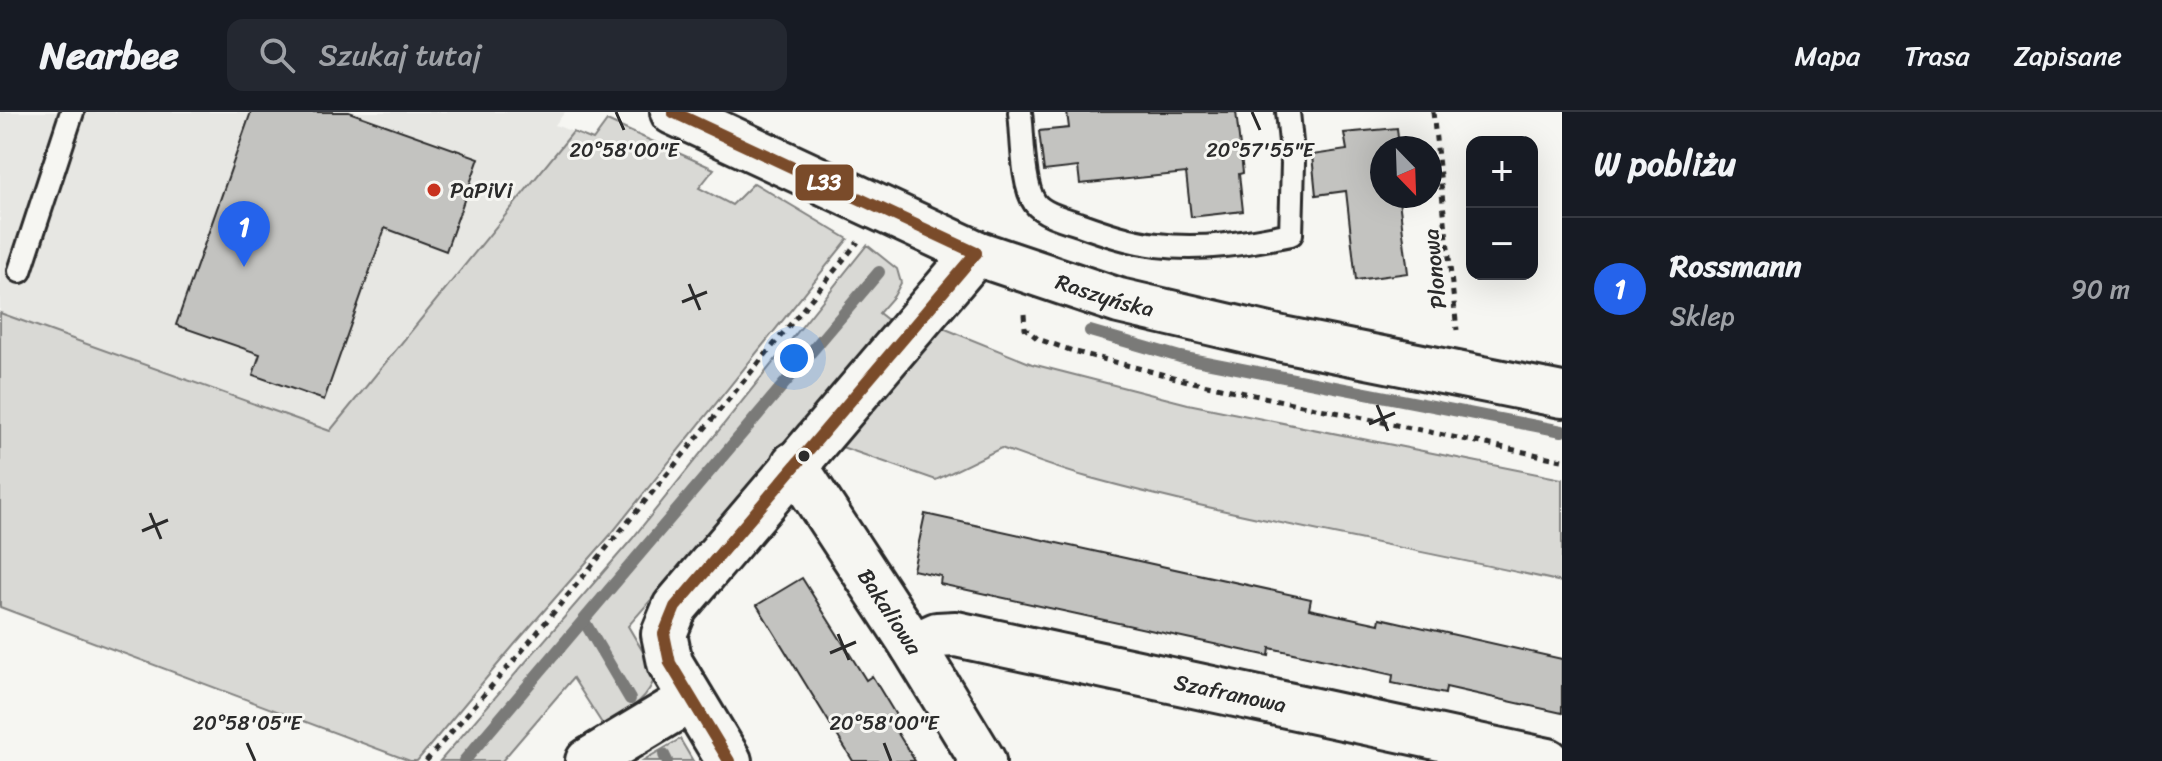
<!DOCTYPE html>
<html lang="pl">
<meta charset="utf-8">
<style>
:root{--surface:#171b24;--page:#242831;--text:#f1f3f6;--muted:#9ea1a6;--line:#363941;--accent:#2563eb}
body{margin:0;font-family:Sriracha,sans-serif;background:var(--page);color:var(--text)}
.controls{position:absolute;right:24px;top:24px;display:grid;overflow:hidden;border-radius:16px;box-shadow:0 8px 32px #0002}
.controls button{width:72px;height:72px;display:grid;place-items:center;padding:0;border:0;border-bottom:2px solid var(--line);background:var(--surface);color:var(--text);font:40px sans-serif}
.compass{position:absolute;left:1370px;top:24px;width:72px;height:72px;border-radius:50%;background:var(--surface);box-shadow:0 8px 32px #0002;rotate:157deg}
.you{position:absolute;left:794px;top:246px;width:28px;height:28px;margin:-20px;border:6px solid #fff;border-radius:50%;background:#1a73e8;box-shadow:0 0 0 12px #1a73e833}
.badge{display:grid;place-items:center;width:52px;height:52px;border-radius:50%;background:var(--accent);color:#fff;font-size:26px;font-weight:700}
.pin{position:absolute;translate:-50% -66px;filter:drop-shadow(0 2px 4px #0008)}
.pin::after{content:'';position:absolute;top:42px;width:28px;height:24px;background:inherit;clip-path:polygon(0 0,100% 0,50% 100%)}
.list{margin:0;padding:0;list-style:none}
h2{display:flex;justify-content:space-between;align-items:center;height:104px;margin:0;padding:0 32px;font-size:34px}
h2 small{font-size:26px;font-weight:400;color:var(--muted)}
.list li{display:grid;grid-template-columns:52px 1fr auto;gap:24px;align-items:center;box-sizing:border-box;height:144px;padding:0 32px;border-top:2px solid var(--line)}
.list b{display:block;font-size:30px;white-space:nowrap}
.list p{margin:0;font-size:26px;white-space:nowrap;color:var(--muted)}
.list em{font-size:26px;font-style:normal;color:var(--muted)}
.icon{flex:none;width:44px;height:44px;fill:none;stroke:currentColor;stroke-width:2;stroke-linecap:round;stroke-linejoin:round}
.map{position:relative;flex:none;width:1562px;height:649px;overflow:hidden}
header{display:flex;align-items:center;gap:48px;box-sizing:border-box;height:112px;padding:0 40px;background:var(--surface);border-bottom:2px solid var(--line)}
header strong{font-size:38px}
nav{display:flex;gap:44px;margin-inline-start:auto;font-size:28px}
.search{width:560px;height:72px;background:var(--page);display:flex;align-items:center;gap:20px;box-sizing:border-box;padding:0 28px;border-radius:16px;color:var(--muted);font-size:30px}
main{display:flex}
aside{flex:1;background:var(--surface)}
.map>svg:first-child{display:block}
.built{fill:#e7e7e3}
.green{fill:#d9d9d5;stroke:#828280;stroke-width:2}
.lines{fill:none;stroke-linecap:round;stroke-linejoin:round}
.stream{stroke:#7a7a78;stroke-width:12}
.building{fill:#c3c3c0;stroke:#2b2b2b;stroke-width:2}
.lane-casing{stroke:#2b2b2b;stroke-width:28}
.street-casing{stroke:#2b2b2b;stroke-width:50}
.path{stroke:#2b2b2b;stroke-width:5;stroke-dasharray:6 6;stroke-linecap:butt}
.lane{stroke:#f6f6f2;stroke-width:22}
.street{stroke:#f6f6f2;stroke-width:44}
.bus-1-casing{stroke:#f6f6f2;stroke-width:18}
.bus-1{stroke:#7a4b2a;stroke-width:12}
.ticks{fill:none;stroke:#2b2b2b;stroke-width:3}
.poi-dot{fill:#c8321e;stroke:#f6f6f2;stroke-width:3}
.bus-dot{fill:#2b2b2b;stroke:#f6f6f2;stroke-width:3}
.labels{text-anchor:middle;stroke-width:6;stroke-linejoin:round;paint-order:stroke}
.poi-label{font-size:22px;fill:#2b2b2b;stroke:#f6f6f2;text-anchor:start}
.street-label{font-size:22px;fill:#2b2b2b;stroke:#f6f6f2}
.ticks-label{font-size:20px;text-anchor:middle;fill:#2b2b2b;stroke:#f6f6f2;stroke-width:6;stroke-linejoin:round;paint-order:stroke}
.line-badge{stroke:#f6f6f2;stroke-width:3}
.badge-label{font-size:22px;text-anchor:middle;font-weight:bold;fill:#fff}
</style>
<header>
<strong>Nearbee</strong>
<div class="search"><svg class="icon" aria-label="search" viewBox="0 0 24 24"><circle cx="10" cy="10" r="6"/><path d="M15 15l6 6"/></svg>Szukaj tutaj</div>
<nav><a>Mapa</a><a>Trasa</a><a>Zapisane</a></nav>
</header>
<main>
<div class="map">
<svg width="1562" height="649" viewBox="0 0 1562 649">
<rect width="100%" height="100%" fill="#f6f6f2"/>
<filter id="ink" filterUnits="userSpaceOnUse"><feTurbulence type="fractalNoise" baseFrequency=".0125" numOctaves="2"/><feDisplacementMap in="SourceGraphic" scale="16" xChannelSelector="R" yChannelSelector="G"/><feConvolveMatrix kernelMatrix="1 2 1 2 8 2 1 2 1" color-interpolation-filters="sRGB"/></filter>
<g filter="url(#ink)">
<path class="built" d="M0,0H565L555,13L573,20L330,319L0,201Z"/>
<g class="green">
<path d="M607,9L714,57L699,76L732,93L754,71L848,127L612,421L514,533L417,649H410L0,495V201L330,319L573,20L593,28Z"/>
<path d="M867,133L897,157L901,171L894,184L879,201L893,212L628,514L656,562C648,590 626,599 603,613L573,566L502,649H440L632,427Z"/>
<path d="M943,216L1032,252L1188,292L1562,367V470C1404,434 1244,408 1087,365C1058,357 1029,346 1001,336L936,368L839,334Z"/>
<path d="M680,627L693,649H642Z"/>
</g>
<g class="lines">
<g class="stream">
<path d="M1090,219L1180,245L1562,319"/>
<path d="M584,509L630,587"/>
<path d="M664,643L667,649"/>
<path d="M464,649L879,160"/>
</g>
</g>
<g class="building">
<path d="M251,0H349L479,46L446,139L385,116L324,288L253,263L260,242L176,213Z"/>
<path d="M1067,0H1236L1243,61L1239,62L1243,99L1191,105L1186,61L1080,72L1078,55L1044,59L1039,19L1069,16Z"/>
<path d="M1397,16L1399,36H1382V84H1404L1405,88H1399L1408,161L1356,168L1346,79L1316,83L1312,43L1347,38L1344,21Z"/>
<path d="M925,402L1311,487L1309,497L1379,512L1380,506L1562,547V601L1446,575L1445,582L1392,571L1393,563L1348,553L1270,536L1269,544L940,472L941,464L913,458Z"/>
<path d="M802,466L866,568L872,564L900,610L894,615L915,649H853L757,493Z"/>
</g>
<g class="lines">
<g class="lane-casing">
<g id="lane">
<path d="M1020,0C1023,23 1022,73 1035,91C1043,102 1066,108 1079,112C1104,121 1130,130 1157,133C1202,139 1247,131 1291,122L1293,51L1288,0"/>
<path d="M20,159L72,0"/>
</g>
</g>
<g class="street-casing">
<g id="street">
<path id="s1" d="M673,0L976,141L1119,189L1282,227L1562,283"/>
<path id="s2" d="M794,352L913,534L983,649"/>
<path id="s3" d="M913,534L937,523L956,522L1548,649"/>
<path d="M588,649L691,587"/>
<path d="M729,649L670,551L664,522L675,495L976,141"/>
</g>
</g>
<g class="path">
<path d="M1433,0L1457,218"/>
<path d="M1024,202L1025,216L1038,227L1076,240L1188,269L1562,348"/>
<path d="M426,649L517,545L858,130"/>
</g>
<use href="#lane" class="lane"/>
<use href="#street" class="street"/>
<g class="bus-1-casing">
<g id="bus-1">
<path d="M673,0L976,141"/>
<path d="M729,649L670,551L664,522L675,495L976,141"/>
</g>
</g>
<use href="#bus-1" class="bus-1"/>
</g>
</g>
<path class="ticks" d="M616,0L624,18M1252,0L1260,18M689,172L700,198M682,190L707,180M1377,293L1388,319M1369,312L1395,301M150,401L161,427M142,419L168,408M838,522L849,548M830,541L856,530M247,631L255,649M884,631L891,649"/>
<circle class="poi-dot" cx="434" cy="78" r="8"/>
<circle class="bus-dot" cx="804" cy="344" r="7"/>
<g class="labels">
<g class="poi-label">
<text x="450" y="86">PaPiVi</text>
</g>
<g class="street-label">
<text transform="translate(1434 157) rotate(-96)" y="8">Plonowa</text>
<text dy="8" stroke="none"><textPath href="#s1" startOffset="470">Raszyńska</textPath></text>
<text dy="8" stroke="none"><textPath href="#s2" startOffset="176">Bakaliowa</textPath></text>
<text dy="8" stroke="none"><textPath href="#s3" startOffset="326">Szafranowa</textPath></text>
</g>
</g>
<g class="ticks-label">
<text x="624" y="45">20°58'00"E</text>
<text x="1260" y="45">20°57'55"E</text>
<text x="247" y="618">20°58'05"E</text>
<text x="884" y="618">20°58'00"E</text>
</g>
<rect class="line-badge" x="794" y="51" width="61" height="39" rx="8" fill="#7a4b2a"/>
<g class="badge-label">
<text x="824" y="78">L33</text>
</g>
</svg>
<div class="controls">
<button>+</button>
<button>−</button>
</div>
<svg class="compass" viewBox="-18 -18 36 36"><path d="M0-13l5 13h-10z" fill="#e53935"/><path d="M0 13l5-13h-10z" fill="#9ea1a6"/></svg>
<div class="you"></div>
<div class="pin badge" style="left:244px;top:155px">1</div>
</div>
<aside>
<h2>W pobliżu<small></small></h2>
<ul class="list">
<li><span class="badge">1</span><div><b>Rossmann</b><p>Sklep</p></div><em>90 m</em></li>
</ul>
</aside>
</main>
